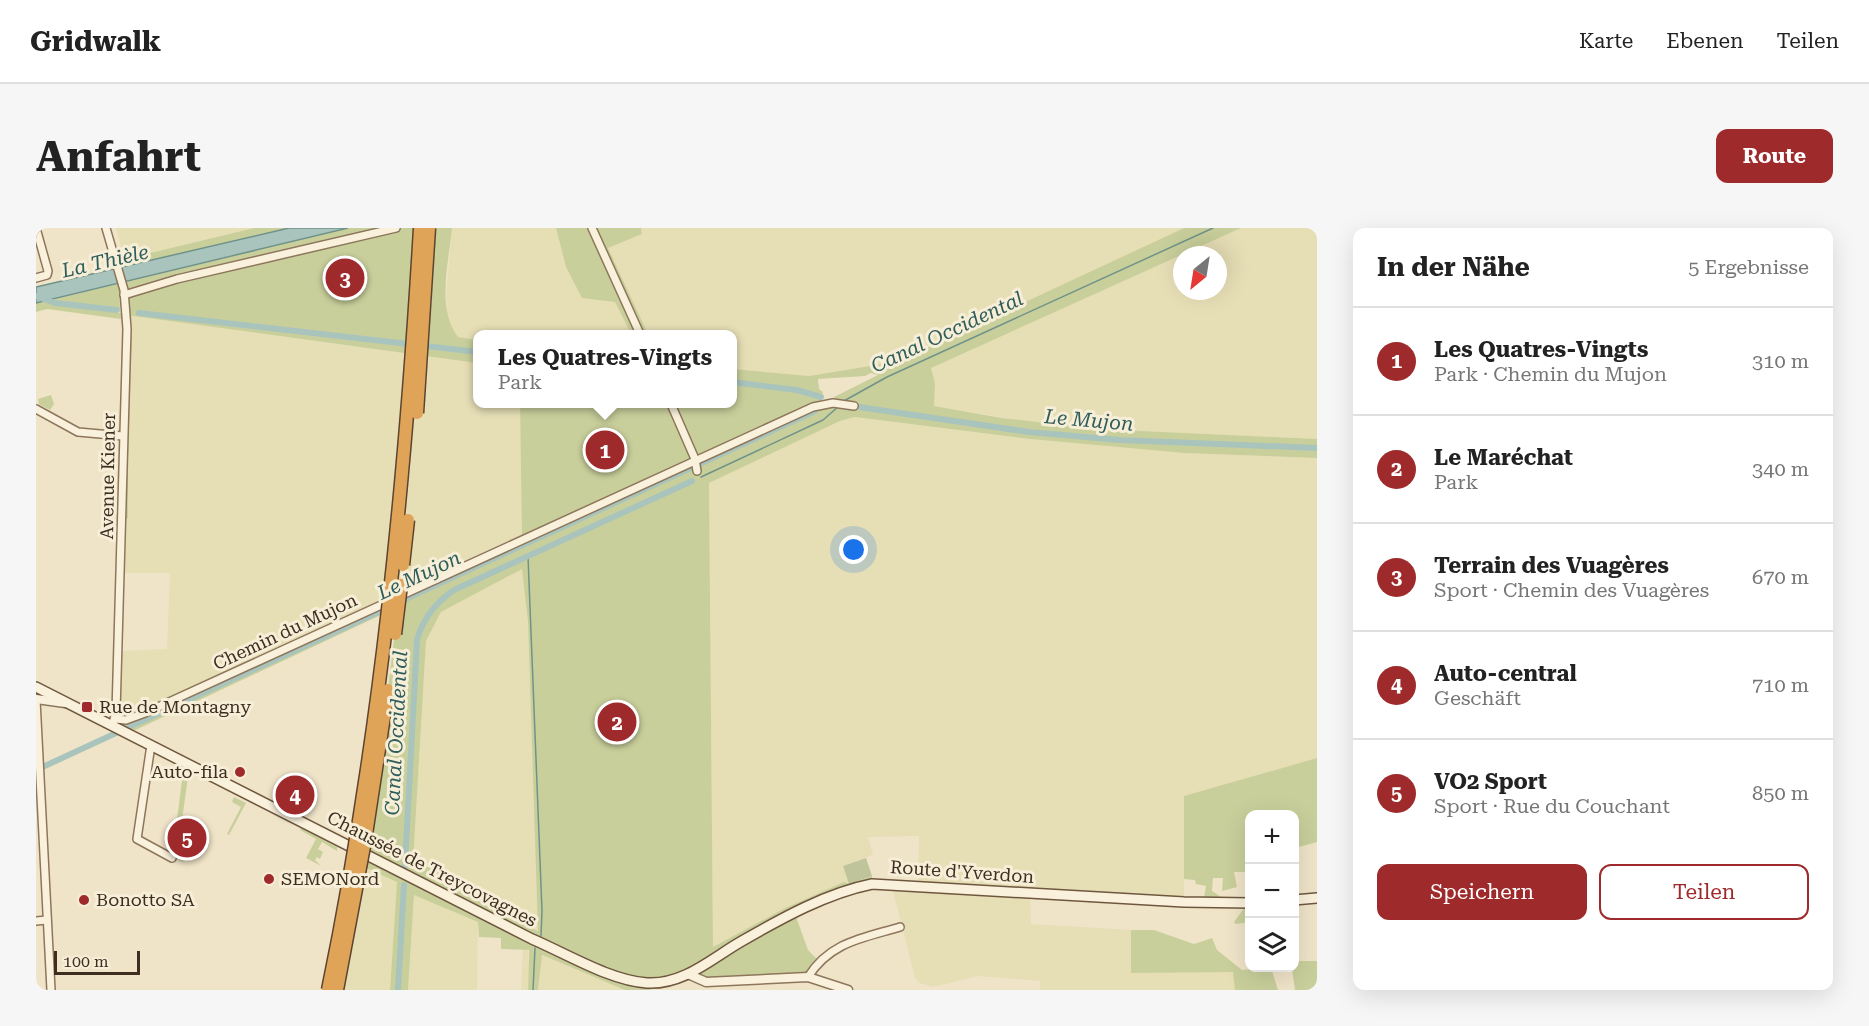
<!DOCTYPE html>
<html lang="de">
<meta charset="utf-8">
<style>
:root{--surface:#fff;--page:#f6f6f6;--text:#222;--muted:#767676;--line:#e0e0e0;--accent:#9e2a2b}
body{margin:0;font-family:"Roboto Serif",serif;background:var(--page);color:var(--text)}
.controls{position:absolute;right:18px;bottom:18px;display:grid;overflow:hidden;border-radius:12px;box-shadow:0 6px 24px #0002}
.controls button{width:54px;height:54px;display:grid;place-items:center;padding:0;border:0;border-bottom:2px solid var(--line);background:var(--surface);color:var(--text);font:30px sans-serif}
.compass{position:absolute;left:1137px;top:18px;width:54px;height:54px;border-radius:50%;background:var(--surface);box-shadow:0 6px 24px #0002;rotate:210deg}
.scale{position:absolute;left:18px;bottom:15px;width:86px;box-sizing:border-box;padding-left:6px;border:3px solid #3d2e20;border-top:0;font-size:16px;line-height:21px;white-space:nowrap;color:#3d2e20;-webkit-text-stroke:4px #f7eed8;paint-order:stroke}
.you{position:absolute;left:818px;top:322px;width:21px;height:21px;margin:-15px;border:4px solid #fff;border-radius:50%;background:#1a73e8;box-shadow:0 0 0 9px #1a73e833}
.badge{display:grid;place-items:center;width:39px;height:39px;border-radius:50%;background:var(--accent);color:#fff;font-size:20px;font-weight:700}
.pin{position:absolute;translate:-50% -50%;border:3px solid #fff;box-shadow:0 2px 6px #0006}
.popup{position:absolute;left:437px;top:102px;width:264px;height:78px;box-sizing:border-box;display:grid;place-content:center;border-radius:12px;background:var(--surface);filter:drop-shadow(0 2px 4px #0005);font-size:20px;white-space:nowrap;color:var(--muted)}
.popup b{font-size:22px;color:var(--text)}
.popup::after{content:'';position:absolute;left:50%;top:100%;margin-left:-12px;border:12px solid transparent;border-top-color:var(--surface)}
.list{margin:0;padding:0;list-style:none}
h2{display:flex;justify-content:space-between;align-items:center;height:78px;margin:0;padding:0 24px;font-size:26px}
h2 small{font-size:20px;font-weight:400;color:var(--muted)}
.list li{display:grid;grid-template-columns:39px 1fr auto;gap:18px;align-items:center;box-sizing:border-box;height:108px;padding:0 24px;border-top:2px solid var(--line)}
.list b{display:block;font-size:22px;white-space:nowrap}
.list p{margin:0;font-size:20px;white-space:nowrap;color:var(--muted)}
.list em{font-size:20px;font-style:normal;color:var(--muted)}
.actions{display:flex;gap:12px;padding:18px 24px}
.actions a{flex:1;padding:14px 0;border:2px solid var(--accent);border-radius:12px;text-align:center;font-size:21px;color:var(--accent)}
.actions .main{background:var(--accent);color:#fff}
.icon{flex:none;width:33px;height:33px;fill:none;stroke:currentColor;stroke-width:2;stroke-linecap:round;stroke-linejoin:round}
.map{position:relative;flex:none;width:1281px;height:762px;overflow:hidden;border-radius:12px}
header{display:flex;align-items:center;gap:36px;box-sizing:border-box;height:84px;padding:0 30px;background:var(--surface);border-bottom:2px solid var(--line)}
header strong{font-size:28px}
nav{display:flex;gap:33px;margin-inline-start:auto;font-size:21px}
.intro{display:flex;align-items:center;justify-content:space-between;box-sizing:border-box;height:144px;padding:0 36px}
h1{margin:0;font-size:42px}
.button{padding:15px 27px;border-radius:12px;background:var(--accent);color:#fff;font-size:21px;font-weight:700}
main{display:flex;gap:36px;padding:0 36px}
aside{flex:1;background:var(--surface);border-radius:12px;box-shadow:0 6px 24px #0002}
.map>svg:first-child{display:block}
.farmland{fill:#e6deb5;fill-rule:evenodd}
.green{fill:#c9cf9b;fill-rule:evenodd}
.cemetery{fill:#bfc49a}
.water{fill:#a9c4bc;stroke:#6f938a;stroke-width:1.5}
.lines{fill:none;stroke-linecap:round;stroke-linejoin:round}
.stream{stroke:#6f938a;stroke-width:1.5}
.canal{stroke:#a9c4bc;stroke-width:6}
.minor-casing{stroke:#8d765c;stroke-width:10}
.tertiary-casing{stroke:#8d765c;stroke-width:11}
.secondary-casing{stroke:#6f573f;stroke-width:12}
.minor{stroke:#faf1dc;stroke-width:7}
.tertiary{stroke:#faf1dc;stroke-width:8}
.secondary{stroke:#faf1dc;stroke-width:9}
.motorway-bridge-casing{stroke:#5b4430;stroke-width:15;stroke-linecap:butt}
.motorway-bridge{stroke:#e0a458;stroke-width:12}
.poi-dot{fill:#9e2a2b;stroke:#f7eed8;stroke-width:2}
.labels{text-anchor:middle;stroke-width:6;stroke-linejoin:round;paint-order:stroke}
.street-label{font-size:18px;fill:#3d2e20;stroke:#f7eed8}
.poi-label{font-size:18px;fill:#3d2e20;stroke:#f7eed8;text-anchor:start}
.water-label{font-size:20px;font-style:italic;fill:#2f5d5a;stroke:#f7eed8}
</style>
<header>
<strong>Gridwalk</strong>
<nav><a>Karte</a><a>Ebenen</a><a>Teilen</a></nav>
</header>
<div class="intro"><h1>Anfahrt</h1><a class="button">Route</a></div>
<main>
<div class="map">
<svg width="1281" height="762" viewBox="0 0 1281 762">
<rect width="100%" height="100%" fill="#f0e4c8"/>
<g class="farmland">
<path d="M80,0H218L81,33L75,19L79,18L81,21L85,18Z"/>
<path d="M416,0H520L530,39L579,74L595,106H442L441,112L422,109L412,97L410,67Z"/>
<path d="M605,0H1148L873,128L846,136L773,148L697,141L696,106H612L572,20L606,6Z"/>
<path d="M1205,0H1281V211L1061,201L988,193L898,178L899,155L894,140ZM1146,27H1182V63H1146Z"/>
<path d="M90,87L441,135L442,176H484L486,309L76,498L83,423L131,421L134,345H85Z"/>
<path d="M819,189L994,211L1148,225L1281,230V530L1148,568V674L994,666L995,696L1095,702V745L1198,743L1199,762H1004V753L942,748L897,759L883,755L879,750L855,655L882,657L883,608L832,609L837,627L807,638L813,656L747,681L677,719L673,255L804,193Z"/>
<path d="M486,340L492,394L503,703L422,663L377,636L390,413L405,384Z"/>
<path d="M330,640L361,654L354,762H306Z"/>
<path d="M378,666L442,694L441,762H372Z"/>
<path d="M492,721V762H485L487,722Z"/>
<path d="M505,727L589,762H502Z"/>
</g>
<g class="green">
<path d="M218,0H253L83,40L81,33Z"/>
<path d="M312,0H416C413,34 400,81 422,109L441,112V135L90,87L87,62L83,63L84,81L16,72Z"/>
<path d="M520,0H605L606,6L572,20L612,106H595L579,74L546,70L530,39Z"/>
<path d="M1148,0H1205L895,140L899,155L898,178L966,190L1061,201L1281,211V230L1148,225L994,211L819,189L804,193L673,255L677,719L747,681L808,654L813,656L836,648V656L759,686L772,722L783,733L772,749L670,754L652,746L610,755L615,762H589L506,727L502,762H492L493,722L465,721V710L443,709L442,694L378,667L372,762H354L361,654L330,640L362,379L91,506L76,498L486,309L484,176H696L697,141L773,148L846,136L873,128ZM835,145L842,147L798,169L796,175L783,177L787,164L783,161L782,151L829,148ZM486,341L492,394L502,703L422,663V647L377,635L390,413L405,384Z"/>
<path d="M8,74L85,85V91L11,81L0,84V75Z"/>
<path d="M94,100L96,102L92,229L90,224Z"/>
<path d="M15,167L18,176L14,182L3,176L2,171Z"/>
<path d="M92,235V290L88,291L90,239Z"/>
<path d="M1281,530V614L1259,620L1258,586H1214L1213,644H1198L1201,659L1186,663L1187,650H1177L1176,663L1190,672L1168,670L1170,658L1160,656L1159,652L1148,651V568Z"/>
<path d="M147,545L157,548L152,549L143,614L147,615L146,620L151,622L147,634L136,629Z"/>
<path d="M198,569L210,575L193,607L191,606L205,579L196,574Z"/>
<path d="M265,600L301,619V623L286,614L282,621L287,624L284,631L281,629L279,632L285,638L270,630L280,611L264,602Z"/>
<path d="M1209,679H1213V694L1200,696L1198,694Z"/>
<path d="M1095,702H1118L1158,716L1176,710L1181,722L1206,742L1235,740L1242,762H1199L1197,744L1095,745Z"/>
<path d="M1259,733H1281V762H1259L1256,740H1258Z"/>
</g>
<path class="cemetery" d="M830,630L836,648L813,656L807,638Z"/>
<path class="water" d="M253,0H312L0,75V59Z"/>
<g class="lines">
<g class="stream">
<path d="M806,174L851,149L1177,0"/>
<path d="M665,249L787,192L803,178"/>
<path d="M492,328L506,683L505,708"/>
<path d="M497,762L499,720"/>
</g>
<g class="canal">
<path d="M0,68L19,75L81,82"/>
<path d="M103,85L442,124"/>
<path d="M696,154L761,162L785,169"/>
<path d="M823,179L993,204L1083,212L1281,220"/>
<path d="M363,374L779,183"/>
<path d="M0,542L351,380"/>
<path d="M369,637L381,412C387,390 399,375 418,362L656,253"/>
<path d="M362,762L368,657"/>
</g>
<g class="minor-casing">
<g id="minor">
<path d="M70,0L88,62L91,101L80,484L77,495"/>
<path d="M556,0L604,106"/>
<path d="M0,50L11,47L12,43L0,0"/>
<path d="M88,67L141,51L360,0"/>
<path d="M635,176L659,231L661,243"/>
<path d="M0,181L42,204L87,208"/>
<path d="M364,368L777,179L797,175L818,178"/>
<path d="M0,472L15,762"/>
<path d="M79,491L90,492L109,485L354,373"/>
<path d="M115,517L101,611L136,630"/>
<path d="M0,693L11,692"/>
<path d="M772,749C794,714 827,710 864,699"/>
</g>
</g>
<g class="tertiary-casing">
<g id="tertiary">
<path d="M0,471L29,475"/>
<path d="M652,746L670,754L772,749L812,762"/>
</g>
</g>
<g class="secondary-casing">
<g id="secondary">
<path d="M0,459L496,711C529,725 575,753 611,755C648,757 676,730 706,713C746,690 791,665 836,656L1148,674L1214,675"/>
<path d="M1258,672L1281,670"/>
</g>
</g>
<use href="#minor" class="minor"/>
<use href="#tertiary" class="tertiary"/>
<use href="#secondary" class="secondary"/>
<g class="motorway-bridge-casing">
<g id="motorway-bridge">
<path d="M381,185L393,0"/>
<path d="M367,337L372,292"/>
<path d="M359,406L365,357"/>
<path d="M292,762C344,510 369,256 384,0"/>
<path d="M301,762L329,613L352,462"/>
</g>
</g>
<use href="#motorway-bridge" class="motorway-bridge"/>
</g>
<g class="poi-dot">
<rect x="45" y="473" width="12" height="12" rx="3"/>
<circle cx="204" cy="544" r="6"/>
<circle cx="233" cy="651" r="6"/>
<circle cx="48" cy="672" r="6"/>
</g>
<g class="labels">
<g class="street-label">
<text transform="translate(72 248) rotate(-89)" y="6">Avenue Kiener</text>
<text transform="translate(249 404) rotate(-25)" y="6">Chemin du Mujon</text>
<text transform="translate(396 641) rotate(27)" y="6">Chaussée de Treycovagnes</text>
<text transform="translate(926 644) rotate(4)" y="6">Route d'Yverdon</text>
</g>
<g class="poi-label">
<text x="63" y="485">Rue de Montagny</text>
<text x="192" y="550" text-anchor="end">Auto-fila</text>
<text x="245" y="657">SEMONord</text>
<text x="60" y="678">Bonotto SA</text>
</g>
<g class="water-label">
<text transform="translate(69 33) rotate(-13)" y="7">La Thièle</text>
<text transform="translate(911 104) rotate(-25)" y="7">Canal Occidental</text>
<text transform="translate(1053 192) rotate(5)" y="7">Le Mujon</text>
<text transform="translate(383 347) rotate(-25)" y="7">Le Mujon</text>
<text transform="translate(360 505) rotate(-87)" y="7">Canal Occidental</text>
</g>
</g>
</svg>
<div class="controls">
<button>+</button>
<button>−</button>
<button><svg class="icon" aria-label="layers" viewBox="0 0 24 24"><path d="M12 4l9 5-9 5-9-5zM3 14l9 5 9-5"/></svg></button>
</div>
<svg class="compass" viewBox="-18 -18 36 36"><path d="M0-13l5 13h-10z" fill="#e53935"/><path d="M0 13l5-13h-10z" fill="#767676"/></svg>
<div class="scale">100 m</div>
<div class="you"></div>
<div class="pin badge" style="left:569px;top:222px">1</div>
<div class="popup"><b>Les Quatres-Vingts</b>Park</div>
<div class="pin badge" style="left:581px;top:494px">2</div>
<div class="pin badge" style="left:309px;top:50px">3</div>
<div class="pin badge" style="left:259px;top:567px">4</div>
<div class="pin badge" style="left:151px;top:610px">5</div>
</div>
<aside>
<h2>In der Nähe<small>5 Ergebnisse</small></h2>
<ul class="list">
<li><span class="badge">1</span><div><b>Les Quatres-Vingts</b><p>Park · Chemin du Mujon</p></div><em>310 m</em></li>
<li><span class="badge">2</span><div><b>Le Maréchat</b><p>Park</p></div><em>340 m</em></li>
<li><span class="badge">3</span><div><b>Terrain des Vuagères</b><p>Sport · Chemin des Vuagères</p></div><em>670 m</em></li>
<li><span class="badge">4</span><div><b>Auto-central</b><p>Geschäft</p></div><em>710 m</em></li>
<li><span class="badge">5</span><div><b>VO2 Sport</b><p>Sport · Rue du Couchant</p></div><em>850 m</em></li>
</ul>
<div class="actions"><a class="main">Speichern</a><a>Teilen</a></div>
</aside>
</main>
